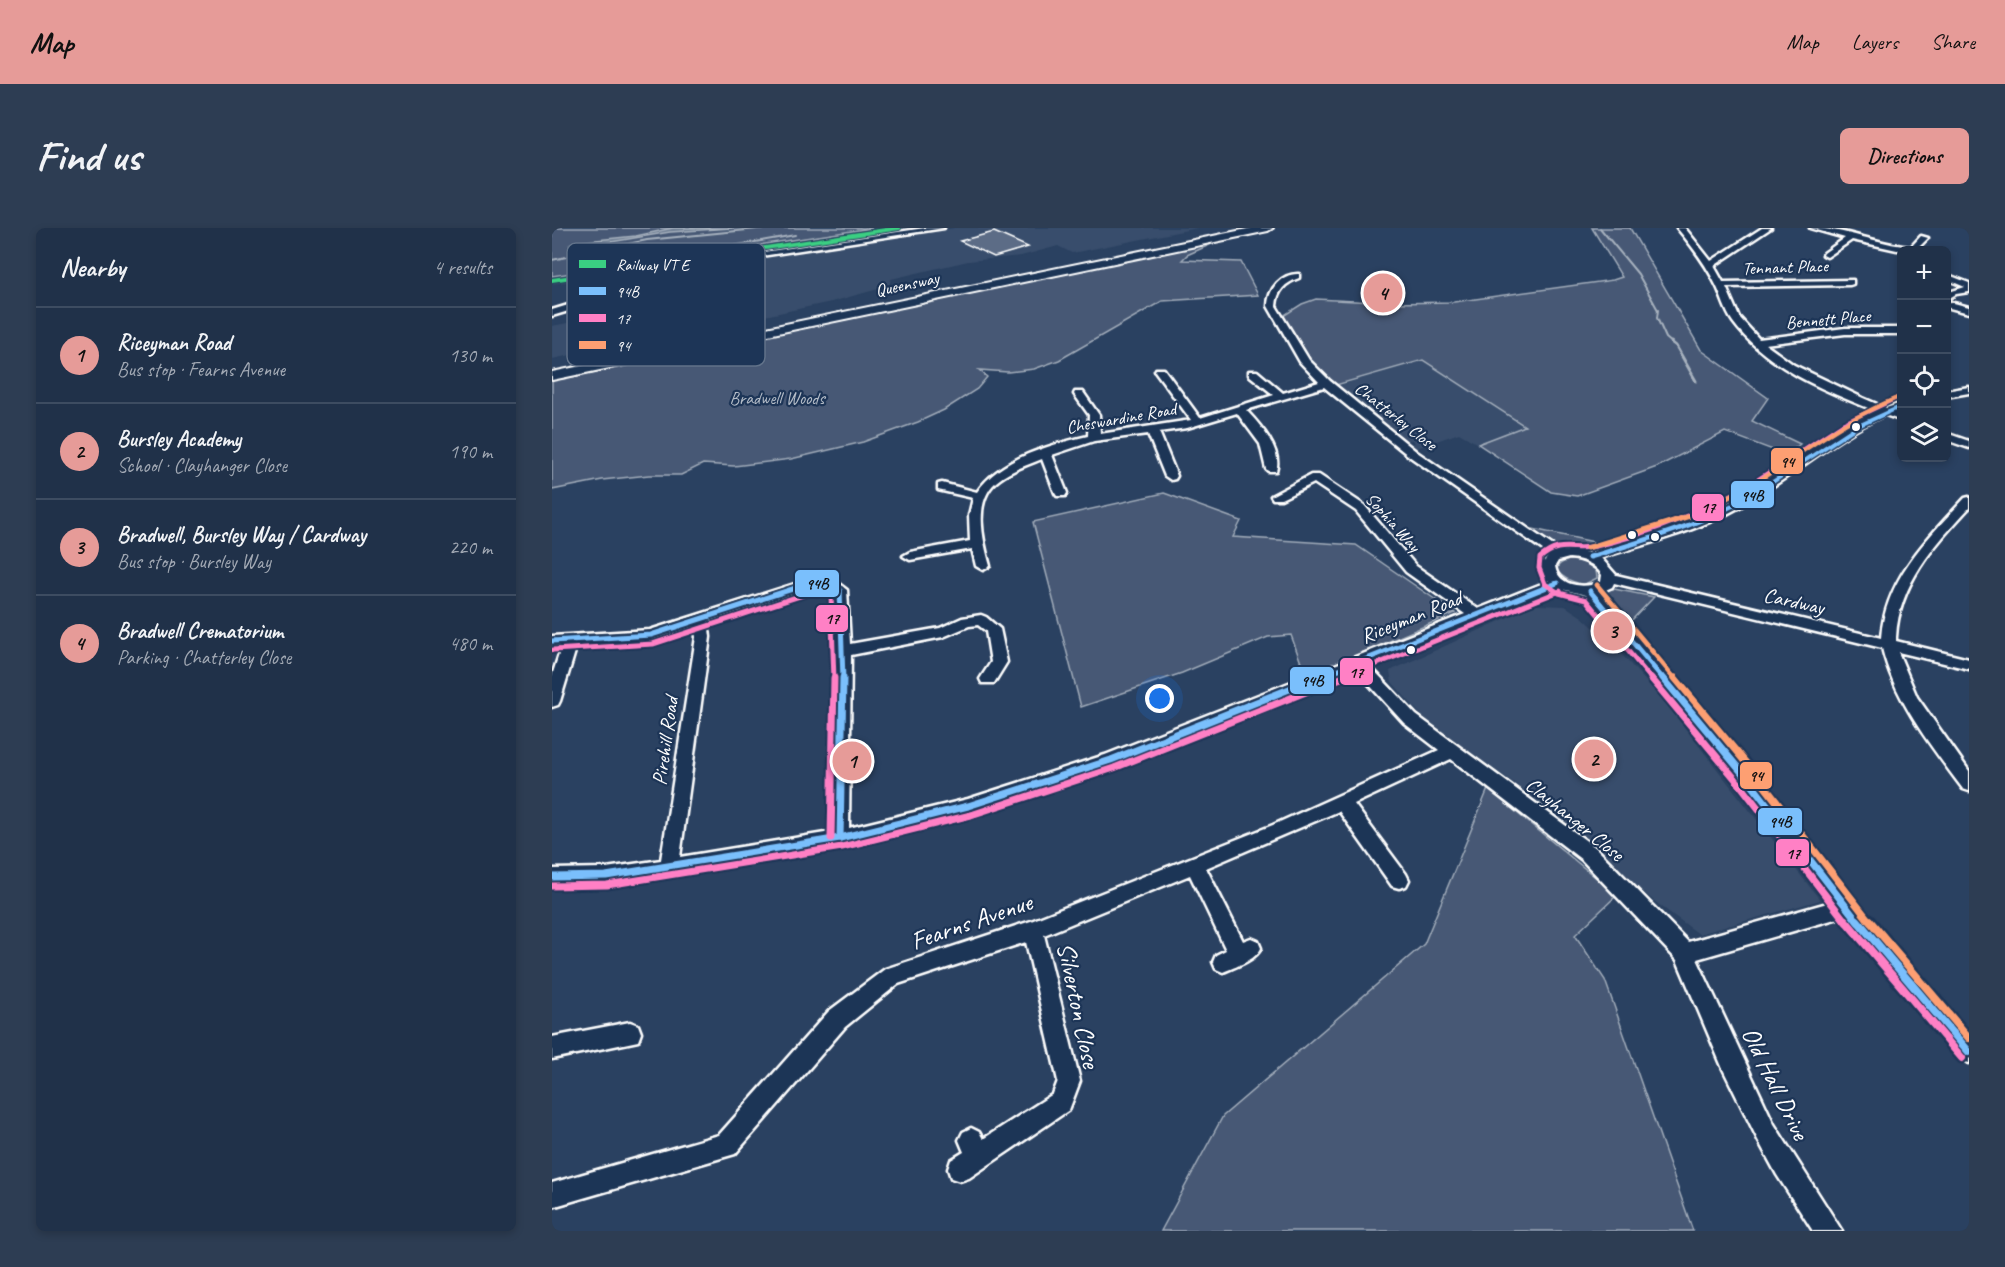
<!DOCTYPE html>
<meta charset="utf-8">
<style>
:root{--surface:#203149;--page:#2d3d53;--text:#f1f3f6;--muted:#a2a9b4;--line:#3d4c61;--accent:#e69b98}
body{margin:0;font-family:Caveat,sans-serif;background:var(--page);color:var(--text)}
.controls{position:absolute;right:18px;top:18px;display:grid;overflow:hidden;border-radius:9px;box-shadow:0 3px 9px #0003}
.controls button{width:54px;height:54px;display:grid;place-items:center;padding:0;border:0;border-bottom:2px solid var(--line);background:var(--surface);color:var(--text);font:30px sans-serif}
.you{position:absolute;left:608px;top:471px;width:21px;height:21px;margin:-15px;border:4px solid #fff;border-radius:50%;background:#1a73e8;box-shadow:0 0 0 9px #1a73e833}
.badge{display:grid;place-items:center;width:39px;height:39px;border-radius:50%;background:var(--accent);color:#111;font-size:20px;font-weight:700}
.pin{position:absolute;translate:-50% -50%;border:3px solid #fff;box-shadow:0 2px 6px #0006}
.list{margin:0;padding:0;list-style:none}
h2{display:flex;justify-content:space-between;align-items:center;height:78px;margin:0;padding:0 24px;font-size:26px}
h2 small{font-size:20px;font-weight:400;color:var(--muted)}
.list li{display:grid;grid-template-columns:39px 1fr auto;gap:18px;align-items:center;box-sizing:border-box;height:96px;padding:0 24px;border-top:2px solid var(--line)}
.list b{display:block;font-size:22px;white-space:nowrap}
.list p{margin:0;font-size:20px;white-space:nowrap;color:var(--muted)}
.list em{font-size:20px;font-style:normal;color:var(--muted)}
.icon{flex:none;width:33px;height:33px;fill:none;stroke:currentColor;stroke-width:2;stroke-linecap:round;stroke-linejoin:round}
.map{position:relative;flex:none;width:1417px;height:1003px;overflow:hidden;border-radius:9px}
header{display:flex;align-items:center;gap:36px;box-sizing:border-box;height:84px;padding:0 30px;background:var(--accent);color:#111}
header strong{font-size:28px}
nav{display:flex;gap:33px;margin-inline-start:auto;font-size:21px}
.intro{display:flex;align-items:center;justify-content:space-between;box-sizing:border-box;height:144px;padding:0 36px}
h1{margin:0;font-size:42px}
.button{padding:15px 27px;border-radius:9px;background:var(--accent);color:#111;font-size:21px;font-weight:700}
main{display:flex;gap:36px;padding:0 36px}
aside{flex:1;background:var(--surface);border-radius:9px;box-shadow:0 3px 9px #0003}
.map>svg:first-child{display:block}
.built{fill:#394e6c}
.green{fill:#465975;stroke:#a2acba;stroke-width:1.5}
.water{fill:#6d7d92;stroke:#a7b1be;stroke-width:1.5}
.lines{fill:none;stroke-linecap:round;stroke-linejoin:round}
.stream-far1{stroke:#a7b1be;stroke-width:2}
.stream{stroke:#a7b1be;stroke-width:3}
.building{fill:#5b6c86;stroke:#fff;stroke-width:1.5}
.minor-casing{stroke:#fff;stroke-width:5}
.highway-casing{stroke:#fff;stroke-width:4}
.minor{fill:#1d3557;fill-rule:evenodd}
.highway{fill:#1d3557;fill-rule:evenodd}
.bus-1-far3-casing{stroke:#1d3557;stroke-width:7}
.bus-1-far2-casing{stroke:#1d3557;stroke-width:9}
.bus-1-far1-casing{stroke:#1d3557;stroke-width:11}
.bus-1-casing{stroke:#1d3557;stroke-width:13}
.bus-2-far3-casing{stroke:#1d3557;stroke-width:7}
.bus-2-far2-casing{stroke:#1d3557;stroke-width:9}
.bus-2-far1-casing{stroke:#1d3557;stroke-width:11}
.bus-2-casing{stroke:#1d3557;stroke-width:13}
.bus-3-far3-casing{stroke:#1d3557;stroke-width:7}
.bus-3-far2-casing{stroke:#1d3557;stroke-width:9}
.bus-3-far1-casing{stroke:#1d3557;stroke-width:11}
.bus-3-casing{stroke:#1d3557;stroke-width:13}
.bus-1-far3{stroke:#7abffc;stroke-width:4}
.bus-1-far2{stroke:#7abffc;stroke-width:5}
.bus-1-far1{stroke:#7abffc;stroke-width:7}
.bus-1{stroke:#7abffc;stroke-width:8}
.bus-2-far3{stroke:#ff80c5;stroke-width:4}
.bus-2-far2{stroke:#ff80c5;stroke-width:5}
.bus-2-far1{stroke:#ff80c5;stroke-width:7}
.bus-2{stroke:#ff80c5;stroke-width:8}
.bus-3-far3{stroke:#fd9f72;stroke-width:4}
.bus-3-far2{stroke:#fd9f72;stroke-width:5}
.bus-3-far1{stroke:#fd9f72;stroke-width:7}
.bus-3{stroke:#fd9f72;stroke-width:8}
.rail-1-casing{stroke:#1d3557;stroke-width:6}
.rail-1{stroke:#3ace82;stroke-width:4}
.bus-dot{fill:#fff;stroke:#1d3557;stroke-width:2}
.labels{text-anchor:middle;stroke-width:4.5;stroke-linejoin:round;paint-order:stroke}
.far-street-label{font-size:18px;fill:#fff;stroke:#1d3557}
.far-park-label{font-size:18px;fill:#b5bdc8;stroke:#1d3557}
.street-label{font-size:21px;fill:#fff;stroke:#1d3557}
.near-street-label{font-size:26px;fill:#fff;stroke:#1d3557}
.key{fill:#1d3557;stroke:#617289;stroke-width:1.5}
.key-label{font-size:16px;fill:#fff}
.line-badge{stroke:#1d3557;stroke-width:2}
.pale-badge-label{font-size:16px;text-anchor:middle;font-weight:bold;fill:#111}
</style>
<header>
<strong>Map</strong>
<nav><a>Map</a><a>Layers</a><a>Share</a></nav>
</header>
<div class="intro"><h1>Find us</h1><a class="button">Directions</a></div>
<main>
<aside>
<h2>Nearby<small>4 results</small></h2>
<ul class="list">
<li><span class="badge">1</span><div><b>Riceyman Road</b><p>Bus stop · Fearns Avenue</p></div><em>130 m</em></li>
<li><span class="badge">2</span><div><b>Bursley Academy</b><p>School · Clayhanger Close</p></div><em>190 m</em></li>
<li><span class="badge">3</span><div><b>Bradwell, Bursley Way / Cardway</b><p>Bus stop · Bursley Way</p></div><em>220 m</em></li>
<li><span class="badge">4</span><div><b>Bradwell Crematorium</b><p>Parking · Chatterley Close</p></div><em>480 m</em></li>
</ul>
</aside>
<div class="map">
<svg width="1417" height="1003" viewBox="0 0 1417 1003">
<rect width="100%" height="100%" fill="#2a4161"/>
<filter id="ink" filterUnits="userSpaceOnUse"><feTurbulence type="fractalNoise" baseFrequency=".0167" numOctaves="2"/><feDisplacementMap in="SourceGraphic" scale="12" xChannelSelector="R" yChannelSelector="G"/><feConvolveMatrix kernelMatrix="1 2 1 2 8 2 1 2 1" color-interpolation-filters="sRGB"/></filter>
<g filter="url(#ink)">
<g class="built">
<path d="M320,0H382L0,56V48Z"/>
<path d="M403,0H645L520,25L506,18L469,28L416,33L339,51L337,58L279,74L194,92L170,67L106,73L74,71L53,67L56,55L68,49L310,12L312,15Z"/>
<path d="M151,84L163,87L143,94L147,100L0,131V98L37,91L84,86Z"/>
<path d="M871,132L974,198L926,216L907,205L862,221L857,217L863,215L860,212L853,213L782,159Z"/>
<path d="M983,377L1013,378L1030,389L1062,418L1113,475L1268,672L1147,706L1102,673L978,566L877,496L840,454L838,443Z"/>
</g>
<g class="green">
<path d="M0,0H320L0,48Z"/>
<path d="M1040,0H1078L1149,122L1216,170L1200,193L1248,216L1234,227L1173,204L1105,239L1025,268L999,264L926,216L973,198L871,132L784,157L758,132L731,88L750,76L764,71L841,75L902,74L1061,52L1070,49Z"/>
<path d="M664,14L635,27L630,32L689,34L706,67L610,73L507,132L482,141L456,144L427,142L435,149L425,161L392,182L366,194L311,214L239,231L182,238L151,236L129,247H97L50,252L0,262V153Z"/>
<path d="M612,265L689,293L681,309L804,317L903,385L791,433L753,446L739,407L716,409L630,445L529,479L481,294Z"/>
<path d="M981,301L1056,317L1012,325L981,305L979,302Z"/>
<path d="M1017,332L1030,333L1044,342L1045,350L1033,356C1019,356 989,340 1017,332Z"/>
<path d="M1056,361H1062L1102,369L1074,398L1051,369Z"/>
<path d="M936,561L1065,667L1023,707L1053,752L1141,1003H609L671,888L872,716Z"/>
</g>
<path class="water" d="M121,0H180L118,4L41,17H17L24,14L84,8Z"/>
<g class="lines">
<g class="stream-far1">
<path d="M1048,0L1086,46L1106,82L1105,90L1114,110L1121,116"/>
<path d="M146,24L243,7"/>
<path d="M0,32L95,12L215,0"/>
</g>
<path class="stream" d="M1119,114L1124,118L1144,153"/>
</g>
<path class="building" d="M442,4L476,19L442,29L408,13Z"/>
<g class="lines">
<g class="minor-casing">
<g id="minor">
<path d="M373,0H392L59,51L51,56L49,70L170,73L179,76L182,82L177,91L174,92L144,99L139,96L171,87L174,82L166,78L43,75L0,88V82L39,70L43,66L44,53L57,47Z"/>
<path d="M1125,0H1133L1159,33L1210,0H1219L1162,38L1171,54L1301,52V56L1298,57L1174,59L1187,89L1207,111L1293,100H1350V106H1293L1213,116L1242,137L1311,170L1334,180L1350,175V182L1344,184L1350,186V193L1333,187C1280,211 1237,252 1186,280C1144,304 1095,315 1049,330L1064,347L1329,410C1333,351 1375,311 1413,270L1417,269V280C1382,318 1347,355 1344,409V413L1417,431V441L1346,424L1365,469L1417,543V563L1411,561C1379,518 1343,473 1330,420L1062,355L1060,359L1047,365L1203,548L1301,673L1417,807V835L1409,832L1290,689L1145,731L1222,896L1290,1003H1261L1225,947L1206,912L1171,841L1125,732L1030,632L899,531L802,576L854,646L857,652L854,658L847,660L840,658L787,583L654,640L691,713L699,710L706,713L709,720C704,732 683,739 671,744L664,741L661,734L664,727L674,722L638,647L492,707L528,853L517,882L417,950L408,953L399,950L396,941L399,932L412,924L407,912L411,904L419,900L427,904L431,911L501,866L506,853L474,714L346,756L293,799L183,926L0,979V955L167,907L277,783L333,741L479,693L721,597L887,522L852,495L803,441L565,537L416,585L288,618L54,656L0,657V641L54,640L109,632L144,409L142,398L99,412L25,417L8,473L6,477L0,479V448L10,417L0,418V408L98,402L259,351L283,353L295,362L298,416L388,400L410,390L429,387L434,389L448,401L455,434L442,455H430L428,451L439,434L434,403L426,397L417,398L391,409L299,427L297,600L416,571L553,527L913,386L854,344L804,283L762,255L729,271H721L719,268L759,247H767L812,277L864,338L926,381L997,353L990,345L989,337L998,327L857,228L772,159L694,182C708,197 731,222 724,243H716L714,241L708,216L685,185L635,200L607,204L625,248L623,251L619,252L613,248L596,206L542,213L500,227L515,265L513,268H505L503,265L490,231C475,237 457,243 444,254C421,274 431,313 438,338L431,342L424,338L420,321L358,332L351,328L358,324L418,313L417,287L421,270L386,262V256L390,255L425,264C448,230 498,217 536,208L537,187L522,166L523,164H531L547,187L548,206L639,192L603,143L604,141H612L648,190L722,167L697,147V143H705L731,165L767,154L748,134L716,78C716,61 730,45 747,46V50C733,55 725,63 724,78L757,132L778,153L865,224L1010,324L1022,322L1037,325L1155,286L1193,266L1285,203L1324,183C1273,163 1215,140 1181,94C1173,83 1170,69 1164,57C1154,36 1140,18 1125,0ZM1017,330C1031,331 1042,335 1050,347L1049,354C1033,361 1006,359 1003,338L1006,333ZM260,359L275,360L281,364L283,423L279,604L128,629L158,409L156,393ZM1006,360L1034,367L1191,558L1279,674L1136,714L1044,620L864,487L816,436Z"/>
<path d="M1258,0C1292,0 1325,16 1359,19L1369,8L1376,10L1364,22H1345L1300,12L1275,29L1271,27L1272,25L1293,10Z"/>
<path d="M1394,46L1417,55V64L1404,66L1394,72V65L1413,59L1394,51Z"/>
<path d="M1394,73L1417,79V85L1394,79Z"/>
<path d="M1417,159V165L1394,169V163Z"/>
<path d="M1394,205L1417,213V220L1394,212Z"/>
<path d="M78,794L86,797L89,805L86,813L0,831V809Z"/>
</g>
</g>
<g class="highway-casing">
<path id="highway" d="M700,0H721L716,3L0,152V144Z"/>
</g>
<use href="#minor" class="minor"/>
<use href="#highway" class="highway"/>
<g class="bus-1-far3-casing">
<path id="bus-1-far3" d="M1207,263L1304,199L1350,178"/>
</g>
<g class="bus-1-far2-casing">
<g id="bus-1-far2">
<path d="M1038,329C1097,311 1157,295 1209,261"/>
<path d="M1038,363L1112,452"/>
<path d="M0,413L99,407L259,355L278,356L288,362L291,452"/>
<path d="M762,452L1005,355"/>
</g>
</g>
<g class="bus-1-far1-casing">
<g id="bus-1-far1">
<path d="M1111,450L1197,553L1306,694"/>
<path d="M288,610L291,450"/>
<path d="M0,649L54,648L288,610L416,578L559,532L765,450"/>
</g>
</g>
<g class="bus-1-casing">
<path id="bus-1" d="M1305,692L1417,824"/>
</g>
<g class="bus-2-far3-casing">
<path id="bus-2-far3" d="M1188,263L1292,195L1347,169"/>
</g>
<g class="bus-2-far2-casing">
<g id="bus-2-far2">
<path d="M1,422L101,416L260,364L279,367L282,452"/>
<path d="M785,452L1008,363"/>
<path d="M1100,452L1034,372L1007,365L993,356L987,340L988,330C1010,311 1020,324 1044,318C1095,306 1145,286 1191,261"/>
</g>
</g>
<g class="bus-2-far1-casing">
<g id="bus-2-far1">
<path d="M1099,450L1190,559L1294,694"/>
<path d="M279,610L282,450"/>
<path d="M0,658L55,657L290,619L419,587L562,540L789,450"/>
</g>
</g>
<g class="bus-2-casing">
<path id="bus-2" d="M1293,692L1410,830"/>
</g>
<g class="bus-3-far3-casing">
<path id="bus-3-far3" d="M1190,263C1243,231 1289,192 1347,169"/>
</g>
<g class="bus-3-far2-casing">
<g id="bus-3-far2">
<path d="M1035,320L1144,286L1192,261"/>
<path d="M1045,357L1124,452"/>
</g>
</g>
<g class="bus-3-far1-casing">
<path id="bus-3-far1" d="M1123,450L1204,547L1318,694"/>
</g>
<g class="bus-3-casing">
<path id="bus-3" d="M1317,692L1417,810"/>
</g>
<use href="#bus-1-far3" class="bus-1-far3"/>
<use href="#bus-1-far2" class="bus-1-far2"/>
<use href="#bus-1-far1" class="bus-1-far1"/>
<use href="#bus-1" class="bus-1"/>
<use href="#bus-2-far3" class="bus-2-far3"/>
<use href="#bus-2-far2" class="bus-2-far2"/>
<use href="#bus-2-far1" class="bus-2-far1"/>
<use href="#bus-2" class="bus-2"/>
<use href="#bus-3-far3" class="bus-3-far3"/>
<use href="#bus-3-far2" class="bus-3-far2"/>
<use href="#bus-3-far1" class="bus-3-far1"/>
<use href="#bus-3" class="bus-3"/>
<g class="rail-1-casing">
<path id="rail-1" d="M0,52L347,0"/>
</g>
<use href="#rail-1" class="rail-1"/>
</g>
</g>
<g class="bus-dot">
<circle cx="1304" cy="199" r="5"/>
<circle cx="1080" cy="307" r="5"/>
<circle cx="1103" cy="309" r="5"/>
<circle cx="859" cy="422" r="5"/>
</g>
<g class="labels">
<g class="far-street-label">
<text transform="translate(1233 39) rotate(-2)" y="6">Tennant Place</text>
<text transform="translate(355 56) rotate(-12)" y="6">Queensway</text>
<text transform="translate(1276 91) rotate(-5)" y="6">Bennett Place</text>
<text transform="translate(844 188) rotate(38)" y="6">Chatterley Close</text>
<text transform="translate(569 190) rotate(-10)" y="6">Cheswardine Road</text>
<text transform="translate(841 294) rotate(48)" y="6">Sophia Way</text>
</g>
<g class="far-park-label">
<text x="225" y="176">Bradwell Woods</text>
</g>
<g class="street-label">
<text transform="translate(1242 373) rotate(13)" y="7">Cardway</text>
<text transform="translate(859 389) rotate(-22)" y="7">Riceyman Road</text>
<text transform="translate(113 513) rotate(-82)" y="7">Pirehill Road</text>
<text transform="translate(1023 591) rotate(39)" y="7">Clayhanger Close</text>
</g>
<g class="near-street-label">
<text transform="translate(419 693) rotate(-19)" y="9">Fearns Avenue</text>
<text transform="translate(527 777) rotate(78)" y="9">Silverton Close</text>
<text transform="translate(1224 855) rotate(64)" y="9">Old Hall Drive</text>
</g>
</g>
<rect x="15" y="15" width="198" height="123" rx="9" class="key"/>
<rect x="27" y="32" width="27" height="8" fill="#3ace82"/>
<rect x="27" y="59" width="27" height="8" fill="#7abffc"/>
<rect x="27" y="86" width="27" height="8" fill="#ff80c5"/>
<rect x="27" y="113" width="27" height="8" fill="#fd9f72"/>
<g class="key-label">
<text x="64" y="42">Railway VT E</text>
<text x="64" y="69">94B</text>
<text x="64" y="96">17</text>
<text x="64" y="123">94</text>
</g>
<g class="line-badge">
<rect x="1218" y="219" width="34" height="28" rx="6" fill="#fd9f72"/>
<rect x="1178" y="252" width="45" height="29" rx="6" fill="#7abffc"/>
<rect x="1139" y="265" width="34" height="29" rx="6" fill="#ff80c5"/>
<rect x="242" y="341" width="46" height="29" rx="6" fill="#7abffc"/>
<rect x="263" y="376" width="34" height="29" rx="6" fill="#ff80c5"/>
<rect x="787" y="429" width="35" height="29" rx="6" fill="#ff80c5"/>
<rect x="737" y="438" width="46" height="29" rx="6" fill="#7abffc"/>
<rect x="1187" y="533" width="34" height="29" rx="6" fill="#fd9f72"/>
<rect x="1205" y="579" width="46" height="29" rx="6" fill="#7abffc"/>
<rect x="1223" y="610" width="35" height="29" rx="6" fill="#ff80c5"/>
</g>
<g class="pale-badge-label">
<text x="1235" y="239">94</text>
<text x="1200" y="273">94B</text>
<text x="1156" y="285">17</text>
<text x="265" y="361">94B</text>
<text x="280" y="396">17</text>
<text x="804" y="450">17</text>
<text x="760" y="458">94B</text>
<text x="1204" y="553">94</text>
<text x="1228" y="599">94B</text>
<text x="1241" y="631">17</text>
</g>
</svg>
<div class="controls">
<button>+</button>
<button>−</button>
<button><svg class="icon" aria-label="locate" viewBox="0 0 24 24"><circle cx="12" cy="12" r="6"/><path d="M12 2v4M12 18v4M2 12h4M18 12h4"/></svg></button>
<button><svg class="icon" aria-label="layers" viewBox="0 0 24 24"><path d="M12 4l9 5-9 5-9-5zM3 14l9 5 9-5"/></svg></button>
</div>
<div class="you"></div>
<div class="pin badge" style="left:300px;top:533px">1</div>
<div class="pin badge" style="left:1042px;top:531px">2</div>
<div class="pin badge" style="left:1061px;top:403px">3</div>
<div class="pin badge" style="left:831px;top:65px">4</div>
</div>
</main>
